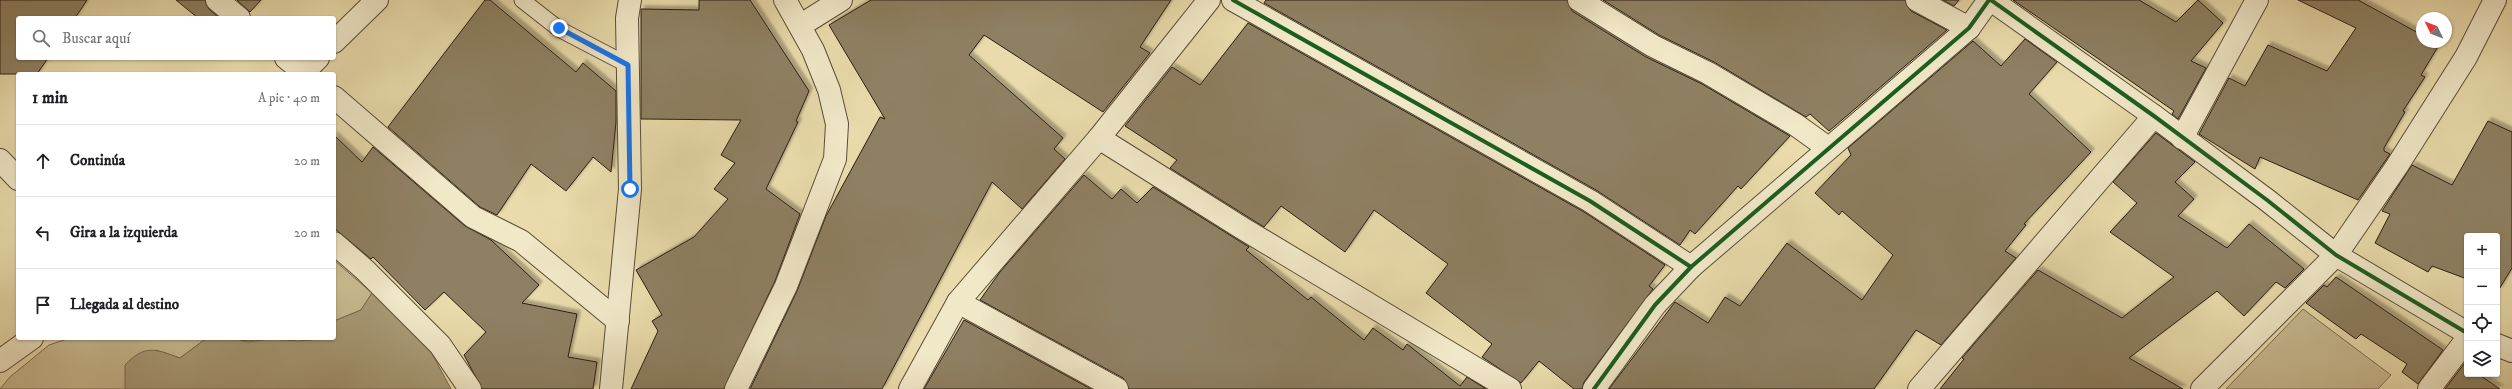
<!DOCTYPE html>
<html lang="es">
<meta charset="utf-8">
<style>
:root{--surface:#fff;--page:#f2f2f2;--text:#202124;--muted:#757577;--line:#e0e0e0}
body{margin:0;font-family:"IM FELL DW Pica",serif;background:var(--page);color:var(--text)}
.controls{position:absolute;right:12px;bottom:12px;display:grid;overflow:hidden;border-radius:4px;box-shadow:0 1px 3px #0004}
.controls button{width:36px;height:36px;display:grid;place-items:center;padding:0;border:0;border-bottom:1px solid var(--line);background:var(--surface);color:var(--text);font:20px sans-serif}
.compass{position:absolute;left:2416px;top:12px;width:36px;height:36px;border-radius:50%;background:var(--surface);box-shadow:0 1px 3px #0004;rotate:313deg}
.stop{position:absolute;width:12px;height:12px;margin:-9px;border:3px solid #1a73e8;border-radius:50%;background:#fff}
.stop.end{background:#1a73e8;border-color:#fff;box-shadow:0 1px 4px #0008}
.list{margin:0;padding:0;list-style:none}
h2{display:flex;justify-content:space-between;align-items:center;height:52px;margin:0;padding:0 16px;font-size:17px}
h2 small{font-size:13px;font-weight:400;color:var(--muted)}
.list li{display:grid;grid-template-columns:26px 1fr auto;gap:12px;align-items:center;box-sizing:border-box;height:72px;padding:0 16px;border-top:1px solid var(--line)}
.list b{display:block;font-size:15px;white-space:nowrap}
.list em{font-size:13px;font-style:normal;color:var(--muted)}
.icon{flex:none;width:22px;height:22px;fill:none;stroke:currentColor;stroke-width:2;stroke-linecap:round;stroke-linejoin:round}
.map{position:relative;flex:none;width:2512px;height:389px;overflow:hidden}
.search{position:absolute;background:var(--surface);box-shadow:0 1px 3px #0004;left:16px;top:16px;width:320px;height:44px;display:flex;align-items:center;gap:10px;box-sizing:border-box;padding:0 14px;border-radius:4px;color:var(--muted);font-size:15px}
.panel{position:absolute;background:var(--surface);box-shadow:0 1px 3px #0004;left:16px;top:72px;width:320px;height:268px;border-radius:4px}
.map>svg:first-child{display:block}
.green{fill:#c9bb91;stroke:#7a6c52}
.water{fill:#a89b77;stroke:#76694f}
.building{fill:#8e8062;stroke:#2b1e13;filter:url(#shadow)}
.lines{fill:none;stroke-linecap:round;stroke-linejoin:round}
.service-casing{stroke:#5a4d39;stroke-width:17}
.minor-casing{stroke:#5a4d39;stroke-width:24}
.service{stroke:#f1e8c8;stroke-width:15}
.minor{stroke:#f1e8c8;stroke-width:22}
.cycleway-casing{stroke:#f1e8c8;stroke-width:6}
.cycleway{stroke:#1b5e20;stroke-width:4}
.route{stroke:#1a73e8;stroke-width:5}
</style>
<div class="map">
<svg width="2512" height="389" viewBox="0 0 2512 389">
<defs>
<filter id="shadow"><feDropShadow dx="3.5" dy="-3.5" stdDeviation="1" flood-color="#0004"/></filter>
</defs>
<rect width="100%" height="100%" fill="#e9dbab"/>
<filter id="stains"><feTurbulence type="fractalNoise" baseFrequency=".005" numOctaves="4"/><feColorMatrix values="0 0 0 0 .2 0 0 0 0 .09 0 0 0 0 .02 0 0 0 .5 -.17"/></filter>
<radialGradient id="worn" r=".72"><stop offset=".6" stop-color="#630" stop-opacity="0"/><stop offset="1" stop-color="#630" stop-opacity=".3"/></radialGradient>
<g class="green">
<path d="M334,260L372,293L361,310L334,321Z"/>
<path d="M2303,309L2391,375L2378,389H2226Z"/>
<path d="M70,338H207L180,358L156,350L125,389H0L10,377L49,345Z"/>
<path d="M231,338H316C300,341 287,339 271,339C254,339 249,343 231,338Z"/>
</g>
<path class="water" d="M372,293L430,350L451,389H125V365C145,344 155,349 180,358L207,338H231L248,342L271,339L298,341L334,338V321L361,310Z"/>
<g class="building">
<path d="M0,0H87L75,18H18V58H48L37,74H0Z"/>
<path d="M176,0H205L209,9L219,18H198Z"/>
<path d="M237,0H261L250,12Z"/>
<path d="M485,0H490L576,72L583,63L616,91V122L611,172L593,157L566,191L531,164L497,215L480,207L388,127Z"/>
<path d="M699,0H750L809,91L796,121L798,122L766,189L800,214L775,281L724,389H631L658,331L652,321L662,315L636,270L694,237L728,199L714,189L735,163L721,155L741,120L641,119V9L699,10Z"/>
<path d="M871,0H1171L1140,47L1150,53L1103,112L984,35L969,55L1063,138L1054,149L1065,159L1022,209L992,182L882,389H750L797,291L826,216L880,117L885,119L829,25Z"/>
<path d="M1266,0H1567L1572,11L1646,57L1702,84L1790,136L1741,189L1738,186L1695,234L1690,230L1680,245L1596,190L1264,3Z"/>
<path d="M1603,0H1905L1911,11L1947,30L1829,131L1810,114L1806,117L1714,62L1659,35Z"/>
<path d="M1943,0H1959L1954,6Z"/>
<path d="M2013,0H2139L2176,22L2198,0L2223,23L2191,61L2206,68L2178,119L2172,114L2174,111Z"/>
<path d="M2298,0H2358L2422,35V42H2435L2439,45L2421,75L2425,77L2403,111L2405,112L2384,148V151L2390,154L2358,200L2260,157L2255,169L2199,134L2229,78L2245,86L2268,45L2327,71L2356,28Z"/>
<path d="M1248,23L1584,212L1665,265L1649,286L1653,289L1584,382L1582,389H1574L1539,361L1521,383L1482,357L1492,344L1426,293L1448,264L1374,210L1345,252L1281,206L1264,227L1170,168L1177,160L1125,126L1172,67L1200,85Z"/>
<path d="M2025,39L2057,62L2029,94L2091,152L2024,224L2026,225L2005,251L2016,258L1941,345L1916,330L1874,389H1609L1675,302L1708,323L1725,297L1740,306L1787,243L1862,300L1893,255L1842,211L1839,215L1815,193L1851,155L1848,148L1973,41L2001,66Z"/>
<path d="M2488,121L2512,132V268L2498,291L2497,236H2467V279L2432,266L2428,272L2375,243L2390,214L2382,211L2412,165L2452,185Z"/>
<path d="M2156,133L2195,162L2175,182L2194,199L2178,216L2227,248L2249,224L2304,269L2285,288L2276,282L2244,316L2217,291L2129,358L2183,389H1940L1964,359L1962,358L2038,270L2122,318L2174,277L2110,232L2137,203L2113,182Z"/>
<path d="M334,135L362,162L373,147L465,226L491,240L539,285L522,303L577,314L568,357L597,362L593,389H482L464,355L486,332L444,292L425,310L373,257L371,259L334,228Z"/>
<path d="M1084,175L1112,199L1121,189L1137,203L1153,187L1249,247L1246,250L1308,300L1311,297L1364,340L1373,328L1403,350L1407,344L1460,386L1467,377L1486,389H1129L1123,378L980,300L1000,272Z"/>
<path d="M2336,277L2443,350L2418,384L2402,372L2407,364L2361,334L2356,339L2306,303L2324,285L2327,287Z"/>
<path d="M964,320L1091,389H924Z"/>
<path d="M2464,364L2467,367V374H2478L2500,389H2445Z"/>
</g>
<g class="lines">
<g class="service-casing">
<path id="service" d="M522,0L559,29L628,65"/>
</g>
<g class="minor-casing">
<g id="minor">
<path d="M217,0L239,18"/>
<path d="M1233,0L1590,201L1691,267"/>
<path d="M1579,0L1653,46L1708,73L1796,125L1828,148"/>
<path d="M1917,0L1969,28"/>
<path d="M1991,0L2154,116L2267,200L2336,255L2467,333"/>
<path d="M801,25L841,0"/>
<path d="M334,42L377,0"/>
<path d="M286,58L306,74"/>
<path d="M304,72L318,58"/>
<path d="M334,97L473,217L521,241L618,321"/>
<path d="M1099,138L1242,228L1510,389"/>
<path d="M2182,138L2257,0"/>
<path d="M0,160L18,179"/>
<path d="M334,243L365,270L440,345L470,389"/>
<path d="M958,302L1117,389"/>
<path d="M2497,345L2512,351"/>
<path d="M0,361L32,338"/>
<path d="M611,389L630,189L627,18L630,0"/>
<path d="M736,389L786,286L835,159L837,124L829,90L813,50L785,0"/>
<path d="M910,389L958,302L1099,138L1209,0"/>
<path d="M1594,389L1655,305L1691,267L1969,28L1989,0"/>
<path d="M1919,389L2154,116"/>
<path d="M2202,389L2336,255L2397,166L2466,57L2495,0"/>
<path d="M2429,389L2467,339"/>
</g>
</g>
<use href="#service" class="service"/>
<use href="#minor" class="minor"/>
<g class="cycleway-casing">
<g id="cycleway">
<path d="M1233,0L1590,201L1691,267"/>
<path d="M1991,0L2154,116L2267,200L2336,255L2467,333"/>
<path d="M1594,389L1655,305L1691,267L1969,28L1989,0"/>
</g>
</g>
<use href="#cycleway" class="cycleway"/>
</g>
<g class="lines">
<path class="route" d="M559,28L628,65L630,189"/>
</g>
<rect width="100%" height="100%" filter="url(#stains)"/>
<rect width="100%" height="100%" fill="url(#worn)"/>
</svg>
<div class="controls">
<button>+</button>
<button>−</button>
<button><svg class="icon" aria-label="locate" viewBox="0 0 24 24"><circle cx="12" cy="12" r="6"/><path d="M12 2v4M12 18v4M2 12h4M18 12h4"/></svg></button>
<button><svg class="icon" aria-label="layers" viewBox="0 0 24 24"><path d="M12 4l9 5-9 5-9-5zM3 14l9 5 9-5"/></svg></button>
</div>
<svg class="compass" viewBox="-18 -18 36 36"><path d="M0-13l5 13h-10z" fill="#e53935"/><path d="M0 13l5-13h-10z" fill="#757577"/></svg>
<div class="stop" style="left:630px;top:189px"></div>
<div class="stop end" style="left:559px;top:28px"></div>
<div class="search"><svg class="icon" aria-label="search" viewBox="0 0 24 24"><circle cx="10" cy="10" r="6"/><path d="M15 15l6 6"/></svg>Buscar aquí</div>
<section class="panel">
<h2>1 min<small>A pie · 40 m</small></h2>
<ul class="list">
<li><svg class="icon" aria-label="ahead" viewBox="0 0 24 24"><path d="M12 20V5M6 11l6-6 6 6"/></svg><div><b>Continúa</b></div><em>20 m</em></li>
<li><svg class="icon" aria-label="left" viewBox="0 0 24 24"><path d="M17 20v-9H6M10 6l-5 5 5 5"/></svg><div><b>Gira a la izquierda</b></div><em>20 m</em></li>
<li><svg class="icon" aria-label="arrive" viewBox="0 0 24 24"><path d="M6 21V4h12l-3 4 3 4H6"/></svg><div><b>Llegada al destino</b></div></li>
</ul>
</section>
</div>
